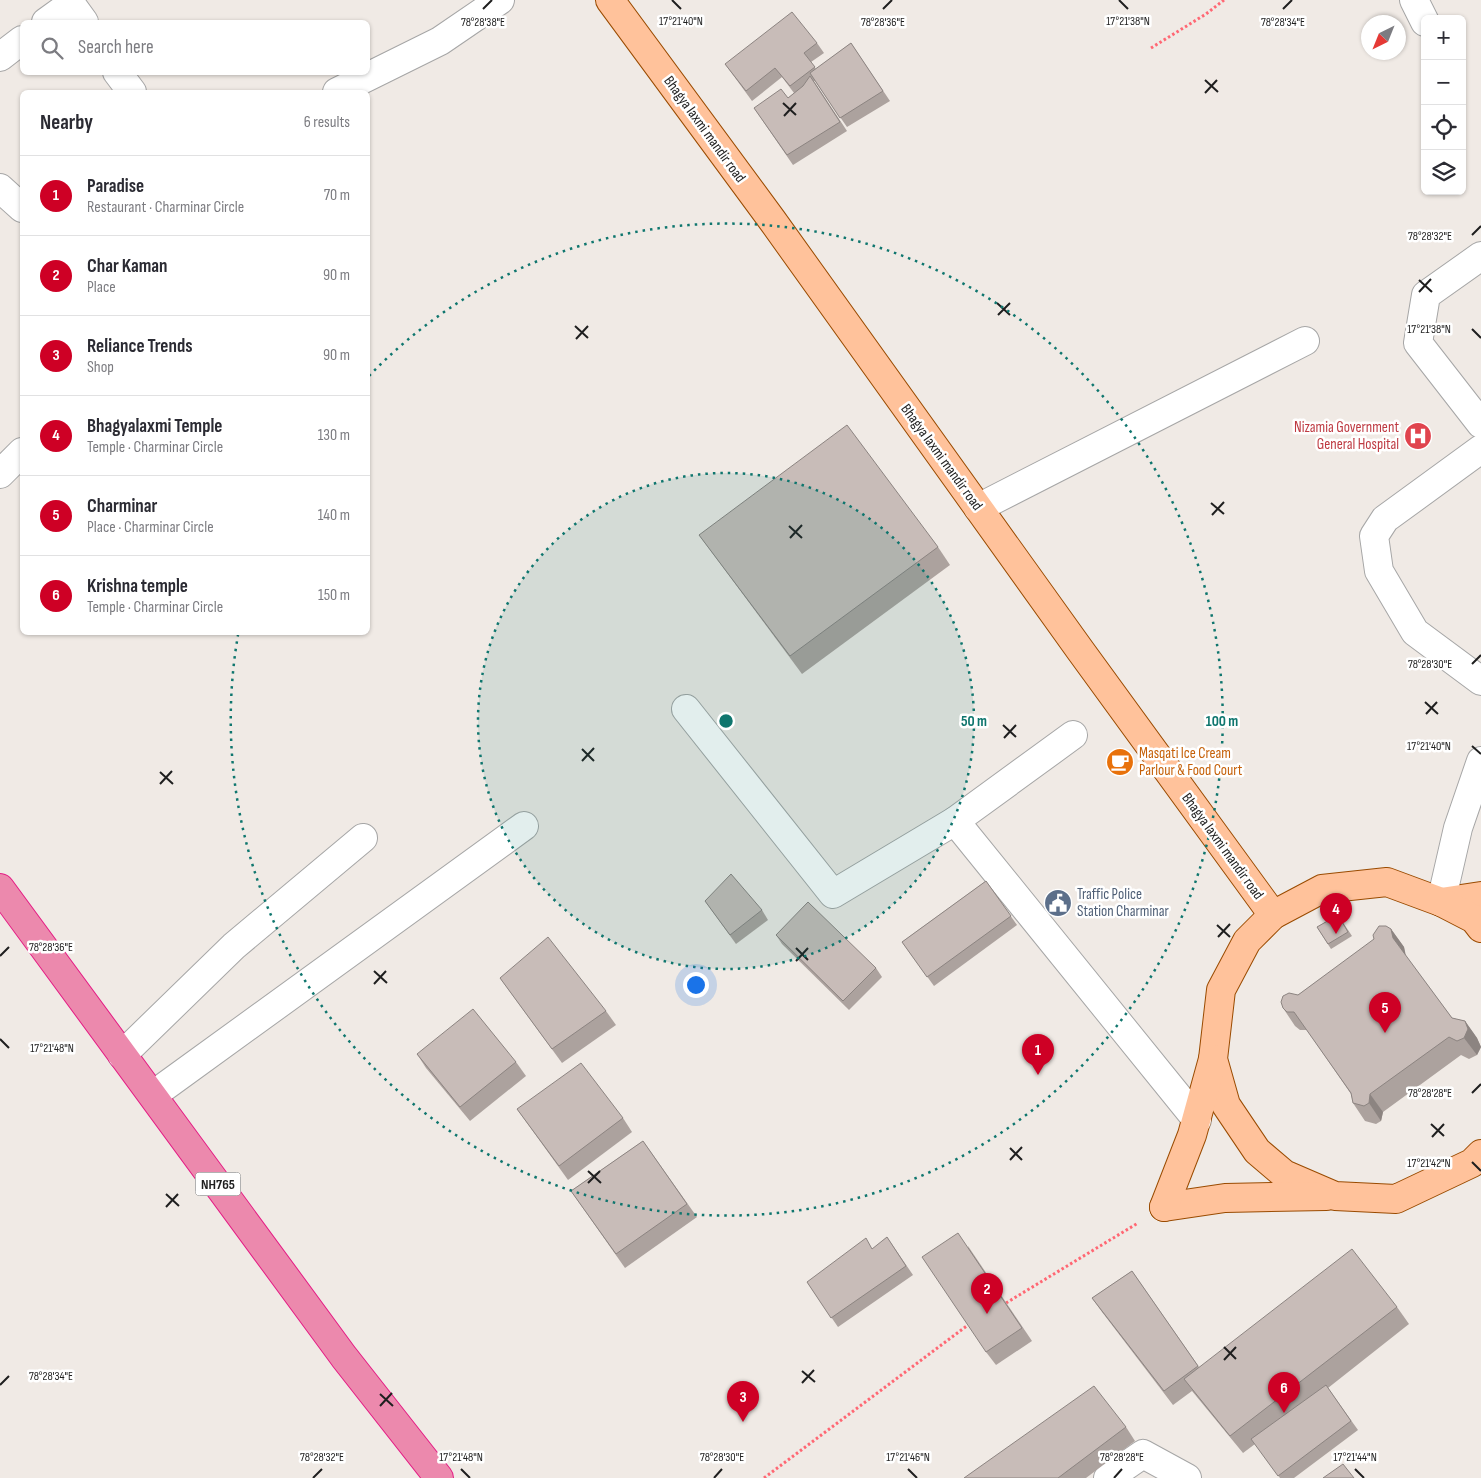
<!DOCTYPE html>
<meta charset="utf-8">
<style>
:root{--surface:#fff;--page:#f7f7f7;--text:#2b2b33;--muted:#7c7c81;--line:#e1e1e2;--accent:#ce0025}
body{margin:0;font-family:"Sofia Sans Condensed",sans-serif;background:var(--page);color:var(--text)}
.controls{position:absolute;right:15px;top:15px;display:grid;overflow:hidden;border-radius:8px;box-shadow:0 1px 4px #0004}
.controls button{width:45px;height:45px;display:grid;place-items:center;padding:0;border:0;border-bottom:1px solid var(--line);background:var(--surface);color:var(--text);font:25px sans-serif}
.compass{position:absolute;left:1361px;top:15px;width:45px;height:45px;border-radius:50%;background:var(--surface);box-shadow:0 1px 4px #0004;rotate:223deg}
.you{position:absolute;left:695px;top:984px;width:18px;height:18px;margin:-12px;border:4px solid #fff;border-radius:50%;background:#1a73e8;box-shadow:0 0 0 8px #1a73e833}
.badge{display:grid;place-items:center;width:32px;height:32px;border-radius:50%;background:var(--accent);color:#fff;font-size:16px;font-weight:700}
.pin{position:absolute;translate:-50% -41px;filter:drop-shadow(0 1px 2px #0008)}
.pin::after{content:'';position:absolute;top:26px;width:18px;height:15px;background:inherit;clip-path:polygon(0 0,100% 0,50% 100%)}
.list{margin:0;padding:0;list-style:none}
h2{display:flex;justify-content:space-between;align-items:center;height:65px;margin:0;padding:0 20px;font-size:21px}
h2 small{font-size:16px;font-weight:400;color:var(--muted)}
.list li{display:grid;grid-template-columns:32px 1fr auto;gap:15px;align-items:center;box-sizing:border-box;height:80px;padding:0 20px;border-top:1px solid var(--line)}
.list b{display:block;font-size:19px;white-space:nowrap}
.list p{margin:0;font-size:16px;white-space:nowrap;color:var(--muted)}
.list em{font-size:16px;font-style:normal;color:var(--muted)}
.icon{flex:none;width:28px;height:28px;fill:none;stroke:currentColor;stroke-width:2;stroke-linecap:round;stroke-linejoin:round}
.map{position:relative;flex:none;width:1481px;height:1478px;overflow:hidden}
.search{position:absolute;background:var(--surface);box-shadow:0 1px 4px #0004;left:20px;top:20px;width:350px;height:55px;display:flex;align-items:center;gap:12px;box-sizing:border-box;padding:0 18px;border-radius:8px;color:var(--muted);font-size:19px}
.panel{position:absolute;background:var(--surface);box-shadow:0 1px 4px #0004;left:20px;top:90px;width:350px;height:545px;border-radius:8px}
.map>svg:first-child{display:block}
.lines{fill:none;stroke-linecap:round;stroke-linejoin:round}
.minor-casing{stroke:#a6a6a6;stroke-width:30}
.major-casing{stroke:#9a4b00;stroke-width:30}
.highway-casing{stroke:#e41c85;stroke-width:30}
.path{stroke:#ff6773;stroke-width:3;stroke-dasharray:2.5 2.5;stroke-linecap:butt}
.minor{stroke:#fff;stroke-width:28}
.major{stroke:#ffc29b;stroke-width:28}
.highway{stroke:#ec89ad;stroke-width:28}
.wall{fill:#aca29e}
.shaded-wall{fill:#8c8481}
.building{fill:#c8bcb8;stroke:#8c8481}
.ticks{fill:none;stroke:#1f1f1f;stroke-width:2}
.ring{fill:none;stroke:#0f766e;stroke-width:2.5;stroke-dasharray:2.5 5}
.labels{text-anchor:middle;stroke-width:5;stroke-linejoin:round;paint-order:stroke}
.shield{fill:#fff;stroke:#626262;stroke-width:1}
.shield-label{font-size:14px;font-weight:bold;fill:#1f1f1f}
.street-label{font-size:15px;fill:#1f1f1f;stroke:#fff}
.health-label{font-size:15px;fill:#be3a42;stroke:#fff;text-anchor:end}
.food-label{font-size:15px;fill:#c56008;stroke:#fff;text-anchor:start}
.service-label{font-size:15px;fill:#4e5e75;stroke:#fff;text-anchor:start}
.ticks-label{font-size:12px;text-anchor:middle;fill:#1f1f1f;stroke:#fff;stroke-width:5;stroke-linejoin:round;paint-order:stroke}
.centre{fill:#0f766e;stroke:#fff;stroke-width:2.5}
.ring-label{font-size:15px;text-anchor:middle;font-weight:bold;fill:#0f766e;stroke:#fff;stroke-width:5;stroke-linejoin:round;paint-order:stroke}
</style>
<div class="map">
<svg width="1481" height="1478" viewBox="0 0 1481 1478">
<rect width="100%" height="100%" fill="#f0eae5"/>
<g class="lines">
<g class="minor-casing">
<g id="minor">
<path d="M1414,0L1425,22"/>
<path d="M46,22L71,4L84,22"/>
<path d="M0,57L22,40"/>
<path d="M117,72L132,92"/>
<path d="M337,92L440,41L500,0"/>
<path d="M0,188L22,208"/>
<path d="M1481,256L1426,295L1418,343L1481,424"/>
<path d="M1481,449L1385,519L1374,536L1379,571L1415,632L1481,681"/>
<path d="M0,474L22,452"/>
<path d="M978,508L1305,341"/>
<path d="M686,709L833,894L955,821"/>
<path d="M1073,735L955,821L1197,1120"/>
<path d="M1441,902L1458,828L1481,761"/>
<path d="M122,1055L234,946L363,838"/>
<path d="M153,1095L524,826"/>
<path d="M1108,1478L1143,1454L1187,1478"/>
</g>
</g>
<g class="major-casing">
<g id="major">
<path d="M610,0L772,220L1080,650L1273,915"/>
<path d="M1441,902L1481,896"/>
<path d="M1481,928L1474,919L1441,902L1387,882L1322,889L1273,915L1247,941L1221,990L1213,1059L1226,1105L1257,1151L1284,1174L1335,1196L1396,1199L1472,1163L1481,1154"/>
<path d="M1164,1207L1225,1198L1326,1196"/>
<path d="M1164,1207L1192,1135L1213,1059"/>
</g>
</g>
<g class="highway-casing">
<path id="highway" d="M0,888L344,1357L439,1478"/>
</g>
<g class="path">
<path d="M1151,48L1206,14L1224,0"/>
<path d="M1006,1303L1138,1223"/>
<path d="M764,1478L968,1325"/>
</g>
<use href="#minor" class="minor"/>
<use href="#major" class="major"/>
<use href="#highway" class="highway"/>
</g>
<g class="wall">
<path d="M817,43L824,53L811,62L816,69L851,43L890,101L847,127L815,81H814L847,131L793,165L754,108L788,98L794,93L782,77L752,101L725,64Z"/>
<path d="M699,535L938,547L950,565L802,674Z"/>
<path d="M986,881L1017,925L934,986L902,942Z"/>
<path d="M705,901L762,910L768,920L736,944Z"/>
<path d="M1338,915L1352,936L1331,949L1317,927Z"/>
<path d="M1391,929L1404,947L1405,955L1452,1018L1465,1021L1477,1038L1481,1047L1477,1055L1469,1059L1461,1055L1383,1112L1381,1121L1376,1124L1365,1121L1353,1103L1351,1094L1307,1030H1300L1295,1026L1283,1008L1298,995Z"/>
<path d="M776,935L876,968L882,977L849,1010L782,944Z"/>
<path d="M500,978L606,1011L616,1025L562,1063Z"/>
<path d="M417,1054L516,1062L526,1076L470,1121L426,1068Z"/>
<path d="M517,1109L623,1118L632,1132L568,1180Z"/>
<path d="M643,1141L697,1217L625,1268L571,1191Z"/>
<path d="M887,1237L913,1275L838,1327L807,1282L873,1249Z"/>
<path d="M968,1246L1032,1341L996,1365L986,1352Z"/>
<path d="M1132,1271L1199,1367L1397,1307L1409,1324L1328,1388L1358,1430L1294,1478H1280L1255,1444L1243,1453L1192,1391L1173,1405L1102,1312L1092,1298Z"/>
<path d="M1126,1427L1135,1441L1086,1478H964Z"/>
</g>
<g class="shaded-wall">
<path d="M1391,929L1404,947L1406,956L1393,938Z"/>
<path d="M1465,1021L1477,1038L1481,1047L1477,1055L1464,1038Z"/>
<path d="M1370,1094L1383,1112L1381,1121L1369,1103Z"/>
</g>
<g class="building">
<path d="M792,12L817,43L804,53L815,67L790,86L775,68L746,91L725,64Z"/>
<path d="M851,43L883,91L840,118L810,73Z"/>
<path d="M810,76L840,122L787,155L754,108L781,89L788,98L803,86Z"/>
<path d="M847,425L938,547L790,656L699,535Z"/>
<path d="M731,874L762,910L730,935L705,901Z"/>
<path d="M986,881L1011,916L927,977L902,942Z"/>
<path d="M808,902L876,968L843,1001L776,935Z"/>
<path d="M1338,915L1348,932L1328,944L1317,927Z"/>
<path d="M1379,926H1386L1391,929L1393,938L1452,1018L1465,1021L1468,1029L1464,1038L1457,1041L1449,1037L1370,1094L1369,1103L1364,1106L1353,1103L1351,1093L1294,1012H1287L1283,1008L1281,1002L1283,996L1289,993L1298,995L1374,939L1373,935Z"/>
<path d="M548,937L606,1011L552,1049L500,978Z"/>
<path d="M473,1009L516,1062L460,1107L417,1054Z"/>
<path d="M581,1063L623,1118L559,1166L517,1109Z"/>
<path d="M643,1141L687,1204L616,1254L571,1191Z"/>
<path d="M958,1233L1022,1328L986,1352L922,1257Z"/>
<path d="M887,1237L906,1266L831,1318L807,1282L866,1238L872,1249Z"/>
<path d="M1352,1249L1397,1307L1230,1436L1184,1379Z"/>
<path d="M1132,1271L1198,1366L1164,1391L1092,1298Z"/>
<path d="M1326,1385L1351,1421L1278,1476L1251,1439Z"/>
<path d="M1094,1386L1126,1427L1058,1478H964Z"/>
<path d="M1343,1464L1354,1478H1323Z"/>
</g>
<path class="ticks" d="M672,0L681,9M1119,0L1128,9M483,9L492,0M883,9L892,0M1283,9L1292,0M1205,80L1218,92M1205,93L1217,80M783,103L796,115M784,116L796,103M1472,235L1481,226M1419,280L1432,292M1419,292L1431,279M997,303L1010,315M998,315L1010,303M575,326L588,338M1472,329L1481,338M576,339L588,326M1211,503L1224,514M1212,515L1224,502M789,526L802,538M790,538L802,525M1472,664L1481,655M1425,702L1438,714M1426,714L1437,702M1003,725L1016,737M1004,738L1016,725M1472,746L1481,754M582,749L594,761M582,761L594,748M160,772L173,784M160,784L172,771M1217,925L1230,937M1218,937L1230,924M796,948L808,960M0,956L9,947M796,961L808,948M374,971L387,983M374,984L386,971M0,1039L9,1048M1472,1093L1481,1084M1431,1124L1444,1136M1432,1137L1444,1124M1010,1148L1022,1160M1010,1160L1022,1147M1472,1162L1481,1171M588,1171L601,1183M588,1183L600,1171M166,1194L179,1206M166,1207L178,1194M1224,1347L1236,1359M1224,1360L1236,1347M802,1371L815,1382M802,1383L814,1370M0,1385L9,1376M380,1394L393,1406M380,1406L392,1393M461,1469L470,1478M908,1469L917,1478M1355,1469L1364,1478M313,1478L322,1469M714,1478L722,1469M1114,1478L1122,1469"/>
<circle cx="726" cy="721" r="248" fill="#0f766e" fill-opacity=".12"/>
<g class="ring">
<circle cx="726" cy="721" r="248"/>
<path d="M369 376A496 496 0 1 1 238 635"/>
</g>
<defs>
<g id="hospital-disc" transform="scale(1.4375)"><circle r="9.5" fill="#e0444e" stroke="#fff"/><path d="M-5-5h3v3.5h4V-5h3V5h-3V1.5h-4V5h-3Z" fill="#fff"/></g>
<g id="cafe-disc" transform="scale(1.4375)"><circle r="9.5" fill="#e8710a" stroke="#fff"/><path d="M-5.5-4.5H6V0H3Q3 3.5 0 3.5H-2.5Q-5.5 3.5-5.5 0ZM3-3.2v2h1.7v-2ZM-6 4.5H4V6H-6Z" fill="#fff"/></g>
<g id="civic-disc" transform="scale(1.4375)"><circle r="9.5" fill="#5c6f8a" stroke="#fff"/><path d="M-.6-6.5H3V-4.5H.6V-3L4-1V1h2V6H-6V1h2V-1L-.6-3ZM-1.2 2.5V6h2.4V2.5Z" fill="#fff"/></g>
</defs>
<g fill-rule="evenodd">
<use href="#hospital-disc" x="1418" y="436"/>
<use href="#cafe-disc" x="1120" y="762"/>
<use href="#civic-disc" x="1058" y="903"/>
</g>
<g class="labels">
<rect class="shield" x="195.5" y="1172.5" width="45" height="23" rx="4"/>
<g class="shield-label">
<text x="218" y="1189">NH765</text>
</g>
<g class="street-label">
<text transform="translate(705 129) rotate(54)" y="5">Bhagya laxmi mandir road</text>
<text transform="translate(942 457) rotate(54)" y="5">Bhagya laxmi mandir road</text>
<text transform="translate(1223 846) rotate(54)" y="5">Bhagya laxmi mandir road</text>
</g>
<g class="health-label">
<text x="1399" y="432">Nizamia Government<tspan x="1399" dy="17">General Hospital</tspan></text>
</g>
<g class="food-label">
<text x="1139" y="758">Masqati Ice Cream<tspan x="1139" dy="17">Parlour &amp; Food Court</tspan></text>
</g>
<g class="service-label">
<text x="1077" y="899">Traffic Police<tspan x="1077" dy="17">Station Charminar</tspan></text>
</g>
</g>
<g class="ticks-label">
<text x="681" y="25">17°21'40"N</text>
<text x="1128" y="25">17°21'38"N</text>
<text x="483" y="26">78°28'38"E</text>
<text x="883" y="26">78°28'36"E</text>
<text x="1283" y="26">78°28'34"E</text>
<text x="1430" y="240">78°28'32"E</text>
<text x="1429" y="333">17°21'38"N</text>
<text x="1430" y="668">78°28'30"E</text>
<text x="1429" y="750">17°21'40"N</text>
<text x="51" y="951">78°28'36"E</text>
<text x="52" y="1052">17°21'48"N</text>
<text x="1430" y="1097">78°28'28"E</text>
<text x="1429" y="1167">17°21'42"N</text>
<text x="51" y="1380">78°28'34"E</text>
<text x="322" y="1461">78°28'32"E</text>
<text x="722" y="1461">78°28'30"E</text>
<text x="1122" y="1461">78°28'28"E</text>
<text x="461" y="1461">17°21'48"N</text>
<text x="908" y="1461">17°21'46"N</text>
<text x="1355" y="1461">17°21'44"N</text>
</g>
<circle cx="726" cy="721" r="8" class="centre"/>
<g class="ring-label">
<text x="974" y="726">50 m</text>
<text x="1222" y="726">100 m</text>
</g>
</svg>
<div class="controls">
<button>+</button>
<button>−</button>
<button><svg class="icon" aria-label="locate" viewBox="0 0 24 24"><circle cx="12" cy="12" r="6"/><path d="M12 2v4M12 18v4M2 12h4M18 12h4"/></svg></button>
<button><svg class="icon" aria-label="layers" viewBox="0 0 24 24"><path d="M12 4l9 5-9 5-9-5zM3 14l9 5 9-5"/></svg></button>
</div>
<svg class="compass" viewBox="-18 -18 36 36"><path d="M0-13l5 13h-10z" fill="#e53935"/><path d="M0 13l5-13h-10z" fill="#7c7c81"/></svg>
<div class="you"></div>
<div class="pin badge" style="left:1038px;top:1075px">1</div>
<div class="pin badge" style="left:987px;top:1314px">2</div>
<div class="pin badge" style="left:743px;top:1422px">3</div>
<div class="pin badge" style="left:1336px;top:934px">4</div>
<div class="pin badge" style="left:1385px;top:1033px">5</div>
<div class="pin badge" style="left:1284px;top:1413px">6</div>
<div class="search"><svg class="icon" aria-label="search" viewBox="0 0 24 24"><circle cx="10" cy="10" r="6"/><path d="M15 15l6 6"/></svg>Search here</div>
<section class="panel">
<h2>Nearby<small>6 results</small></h2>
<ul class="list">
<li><span class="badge">1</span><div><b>Paradise</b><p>Restaurant · Charminar Circle</p></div><em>70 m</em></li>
<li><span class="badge">2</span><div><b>Char Kaman</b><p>Place</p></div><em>90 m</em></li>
<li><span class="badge">3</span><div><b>Reliance Trends</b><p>Shop</p></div><em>90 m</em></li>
<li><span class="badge">4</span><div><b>Bhagyalaxmi Temple</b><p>Temple · Charminar Circle</p></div><em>130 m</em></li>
<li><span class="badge">5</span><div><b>Charminar</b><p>Place · Charminar Circle</p></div><em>140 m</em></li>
<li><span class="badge">6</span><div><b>Krishna temple</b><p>Temple · Charminar Circle</p></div><em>150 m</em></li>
</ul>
</section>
</div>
